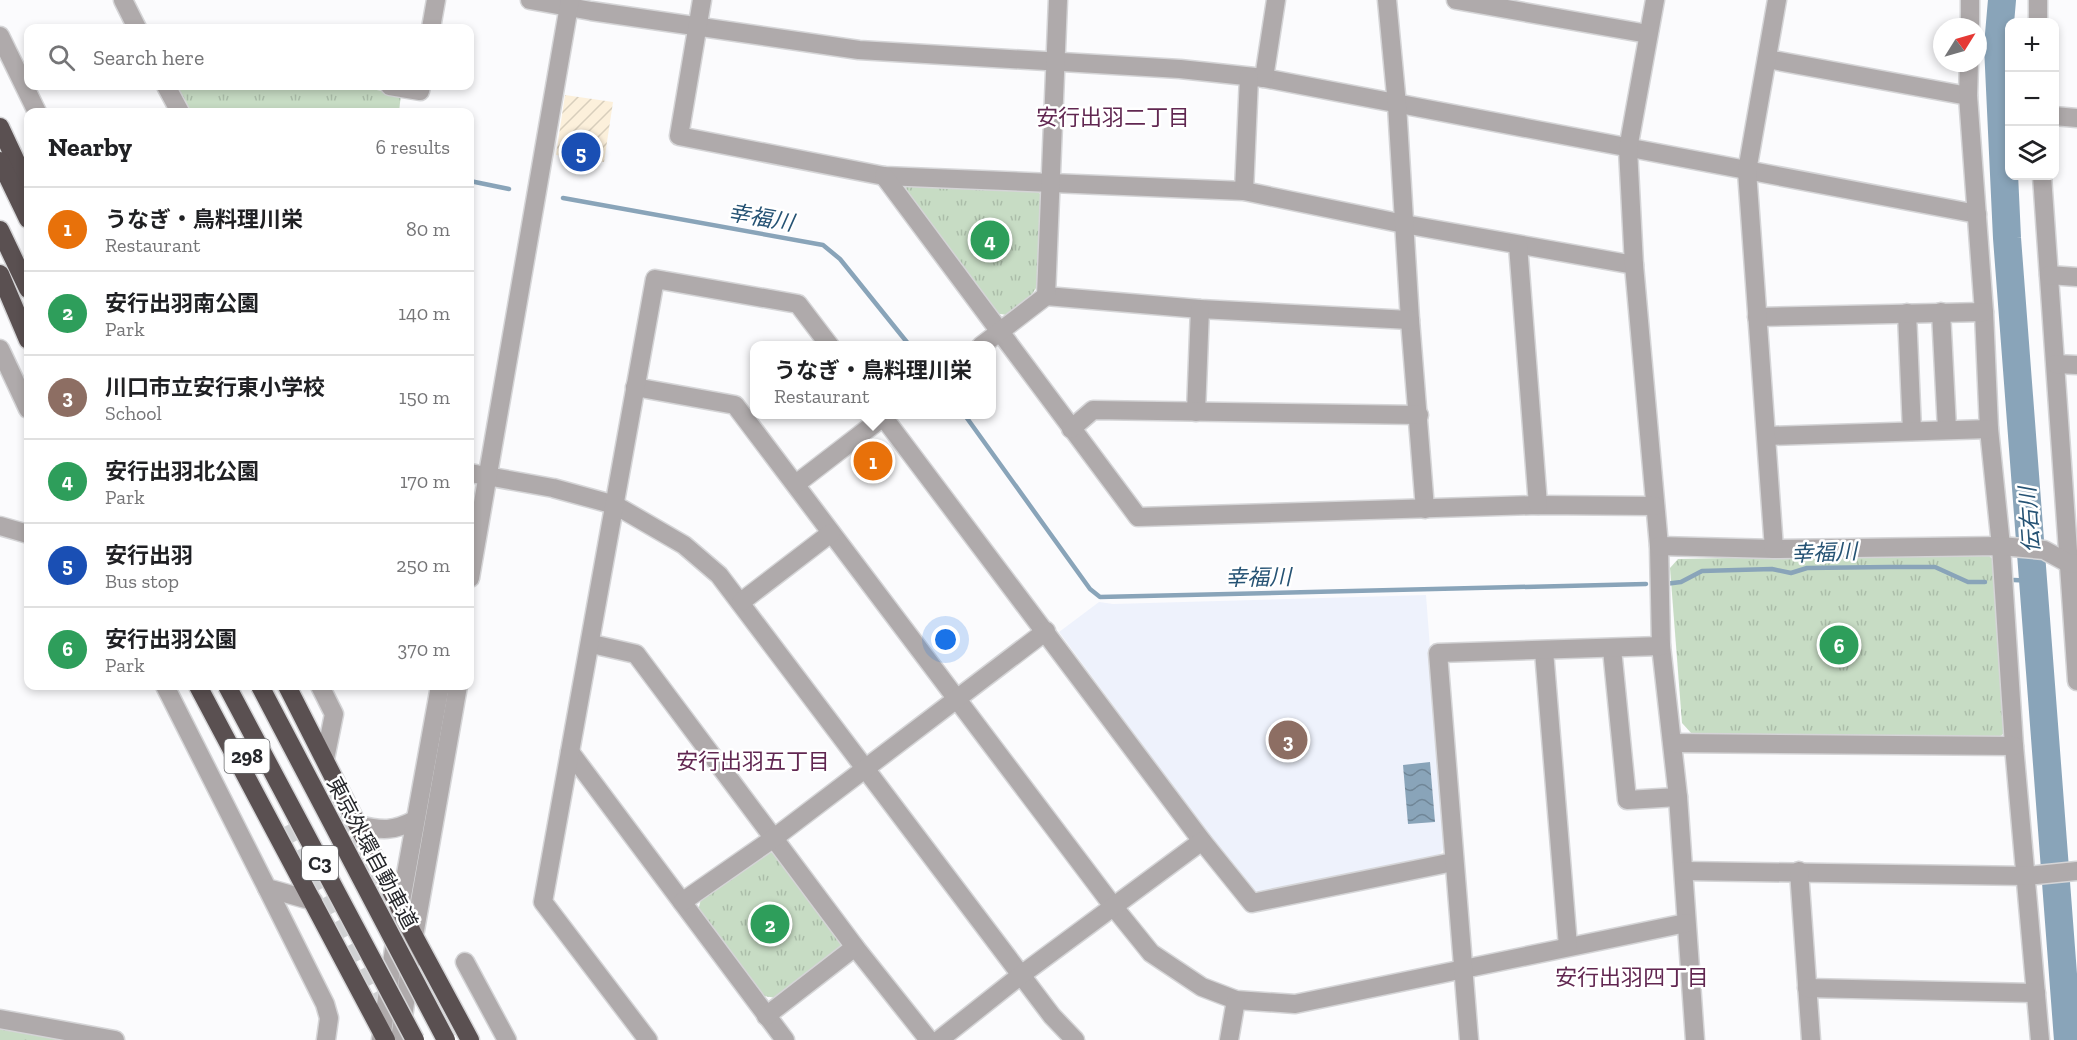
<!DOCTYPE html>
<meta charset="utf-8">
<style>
:root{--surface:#fff;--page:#f6f6f6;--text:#202124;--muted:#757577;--line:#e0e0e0;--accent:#d93025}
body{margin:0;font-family:"Zilla Slab","Noto Sans JP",serif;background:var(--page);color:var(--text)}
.controls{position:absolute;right:18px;top:18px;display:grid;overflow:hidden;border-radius:12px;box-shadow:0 3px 9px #0003}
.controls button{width:54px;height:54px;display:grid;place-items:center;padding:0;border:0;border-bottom:2px solid var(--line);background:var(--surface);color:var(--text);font:30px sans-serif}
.compass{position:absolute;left:1933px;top:18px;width:54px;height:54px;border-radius:50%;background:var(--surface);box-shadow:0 3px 9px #0003;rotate:53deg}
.you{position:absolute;left:946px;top:640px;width:21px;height:21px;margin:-15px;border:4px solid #fff;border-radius:50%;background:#1a73e8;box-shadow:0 0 0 9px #1a73e833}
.badge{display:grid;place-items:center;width:39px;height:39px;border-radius:50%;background:var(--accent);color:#fff;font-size:20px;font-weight:700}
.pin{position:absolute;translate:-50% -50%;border:3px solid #fff;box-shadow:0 2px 6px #0006}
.popup{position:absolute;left:750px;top:341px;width:246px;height:78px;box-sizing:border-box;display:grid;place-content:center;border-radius:12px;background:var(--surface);filter:drop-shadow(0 2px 4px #0005);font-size:20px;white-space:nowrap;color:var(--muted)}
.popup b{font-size:22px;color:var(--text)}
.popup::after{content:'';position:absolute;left:50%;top:100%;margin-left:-12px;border:12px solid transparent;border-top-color:var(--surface)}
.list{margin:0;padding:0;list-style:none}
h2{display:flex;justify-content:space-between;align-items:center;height:78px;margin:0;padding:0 24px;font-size:26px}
h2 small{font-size:20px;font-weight:400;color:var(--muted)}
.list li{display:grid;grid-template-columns:39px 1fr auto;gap:18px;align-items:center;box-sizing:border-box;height:84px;padding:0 24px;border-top:2px solid var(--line)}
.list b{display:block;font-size:22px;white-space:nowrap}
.list p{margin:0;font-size:20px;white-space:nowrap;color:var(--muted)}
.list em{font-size:20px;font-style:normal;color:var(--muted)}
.icon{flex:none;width:33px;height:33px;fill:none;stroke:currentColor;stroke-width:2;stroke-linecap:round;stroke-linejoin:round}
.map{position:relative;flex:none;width:2077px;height:1040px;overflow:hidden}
.search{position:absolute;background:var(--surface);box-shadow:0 3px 9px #0003;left:24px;top:24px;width:450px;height:66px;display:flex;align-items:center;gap:15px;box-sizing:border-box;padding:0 21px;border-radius:12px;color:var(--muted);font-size:22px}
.panel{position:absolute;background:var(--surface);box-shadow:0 3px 9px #0003;left:24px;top:108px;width:450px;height:582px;border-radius:12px}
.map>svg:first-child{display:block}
.built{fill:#eef2fc}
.industrial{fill:url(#industrial-furrows)}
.grass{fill:url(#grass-tufts)}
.water{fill:url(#water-waves)}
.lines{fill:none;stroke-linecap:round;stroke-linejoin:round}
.stream{stroke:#89a4b9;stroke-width:4.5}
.river{stroke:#89a4b9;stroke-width:28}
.highway-tunnel{stroke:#d0d1d3;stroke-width:18;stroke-dasharray:18 9;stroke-linecap:butt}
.minor-casing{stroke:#d5d5d7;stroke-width:21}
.highway-casing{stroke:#d5d5d7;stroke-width:21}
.minor{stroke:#afaaab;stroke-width:18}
.highway{stroke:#5a5051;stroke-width:18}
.highway-bridge-casing{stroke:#d5d5d7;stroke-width:21;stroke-linecap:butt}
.highway-bridge{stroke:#5a5051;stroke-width:18}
.labels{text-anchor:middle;stroke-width:5;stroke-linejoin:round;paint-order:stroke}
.shield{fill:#fff;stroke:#67686b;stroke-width:1.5}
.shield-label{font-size:20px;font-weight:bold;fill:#26272b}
.street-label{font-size:21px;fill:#26272b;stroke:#fff}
.neighbourhood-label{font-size:22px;fill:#612751;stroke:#fff}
.water-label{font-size:22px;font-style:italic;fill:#265374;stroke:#fff}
</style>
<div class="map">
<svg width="2077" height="1040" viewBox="0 0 2077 1040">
<defs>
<pattern id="industrial-furrows" width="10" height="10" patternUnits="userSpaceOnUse" patternTransform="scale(1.5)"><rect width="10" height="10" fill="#fcf0db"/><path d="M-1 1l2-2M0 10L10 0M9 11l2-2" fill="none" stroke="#d8cebc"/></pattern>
<pattern id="grass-tufts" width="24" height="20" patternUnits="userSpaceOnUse" patternTransform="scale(1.5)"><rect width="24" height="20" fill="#c7dcc4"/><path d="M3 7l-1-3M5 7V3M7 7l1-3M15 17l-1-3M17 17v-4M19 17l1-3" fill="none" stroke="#abbda9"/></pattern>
<pattern id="water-waves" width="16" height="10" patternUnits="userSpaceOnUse" patternTransform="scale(1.5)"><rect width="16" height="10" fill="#89a4b9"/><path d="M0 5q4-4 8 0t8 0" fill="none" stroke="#708697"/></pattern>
</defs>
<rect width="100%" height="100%" fill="#fbfbfd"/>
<path class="built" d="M1426,595L1445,847L1439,855L1263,895L1249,889L1059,632L1099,602L1113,604Z"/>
<path class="industrial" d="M565,95L613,102L604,162L556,155Z"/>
<g class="grass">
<path d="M175,86H352L401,94L399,112H189Z"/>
<path d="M908,181L1034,187L1042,196L1039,284L1029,298L1007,315L994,313L904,192Z"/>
<path d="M1986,553L1997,563L2008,730L1998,738L1692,734L1682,723L1670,568L1678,559Z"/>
<path d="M764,852L776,853L842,938L841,949L776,998L764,996L698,911L701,899Z"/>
<path d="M0,1028L59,1040H0Z"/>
</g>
<path class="water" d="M1430,762L1435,822L1408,824L1403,765Z"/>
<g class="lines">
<g class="stream">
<path d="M470,181L509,189"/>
<path d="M563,198L823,245L840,259L910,346"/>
<path d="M964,414L1090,589L1100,597L1646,584"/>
<path d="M2014,580L2033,581"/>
<path d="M1665,584L1681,582L1702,571L1772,569L1791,573L1807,568L1889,567H1935L1968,582H1985"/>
</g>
<path class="river" d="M2002,0L1998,46L2007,238L2068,1040"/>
<g class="highway-tunnel">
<path d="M329,792L379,885"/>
<path d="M284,827L389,1023"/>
</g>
<g class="minor-casing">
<g id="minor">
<path d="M123,0L137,28"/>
<path d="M530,0L591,11L859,50L1180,69L1264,78L1977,214"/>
<path d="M702,0L679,136L884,176L1244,191L1404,224L1634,265"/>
<path d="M1387,0L1397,105L1410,320L1425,509"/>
<path d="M1456,0L1648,34"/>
<path d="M1655,0L1628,149L1634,265L1659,546L1661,646L1678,797L1695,1040"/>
<path d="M2038,22V0"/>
<path d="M1970,27V0"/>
<path d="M431,28L436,0"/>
<path d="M0,36L37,112"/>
<path d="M1767,59L1968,96"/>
<path d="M1969,63L1968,96L1984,312L1989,429L2001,546L2014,746L2040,1040"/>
<path d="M1264,78L1276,0"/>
<path d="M166,86L180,112"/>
<path d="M390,86L420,91L421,86"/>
<path d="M2054,116L2077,118"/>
<path d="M884,176L1138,517L1538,505L1655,506"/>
<path d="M2042,176L2077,681"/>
<path d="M1244,191L1249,77"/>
<path d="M1518,245L1538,505"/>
<path d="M2049,275L2077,277"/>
<path d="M1046,296L1200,309L1410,320"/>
<path d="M1941,312L1947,429"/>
<path d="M1907,313L1912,431"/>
<path d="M1757,317L1984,312"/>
<path d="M981,346L1046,296L1058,0"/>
<path d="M0,349L28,409"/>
<path d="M2056,364L2077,365"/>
<path d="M635,387L735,405L1113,906L1151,953L1202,987L1236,1000L1295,1004L1686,923"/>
<path d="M1196,412L1200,309"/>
<path d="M881,414L1202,841L1252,903L1453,862"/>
<path d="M1071,429L1093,410L1419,415"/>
<path d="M1767,436L1989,429"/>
<path d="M470,473L553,488L615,505L684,545L719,575L1052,1016L1075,1040"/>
<path d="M796,484L887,414"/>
<path d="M0,526L28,534"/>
<path d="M1659,546L1774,549L2001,546L2044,550L2068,563L2077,564"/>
<path d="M1774,549L1747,171L1777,0"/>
<path d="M470,578L570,0"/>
<path d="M741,602L831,533"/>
<path d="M592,644L636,654L855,947L929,1040"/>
<path d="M1612,649L1627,800L1678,797"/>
<path d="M1544,651L1568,946"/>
<path d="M165,686L267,888L313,901"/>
<path d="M320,686L334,714L325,759"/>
<path d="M1673,743L2014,746"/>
<path d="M570,752L785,1040"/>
<path d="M358,825C382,831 394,831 415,820"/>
<path d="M1684,871L2027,876L2077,871"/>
<path d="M1799,871L1811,1040"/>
<path d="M267,888L325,1004L329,1018L326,1040"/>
<path d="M682,902L774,838L1046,631"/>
<path d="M465,962L507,1040"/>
<path d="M1807,988L2036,993"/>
<path d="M766,1016L855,947"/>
<path d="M0,1019L115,1040"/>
<path d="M381,1040L400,907L440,686"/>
<path d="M400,1040L414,936L458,686"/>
<path d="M648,1040L543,902L655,279L798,304L830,346"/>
<path d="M939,1040L1021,975L1202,841"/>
<path d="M1229,1040L1236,1000"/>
<path d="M1469,1040L1438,653L1661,646"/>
</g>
</g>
<g class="highway-casing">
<g id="highway">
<path d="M0,127L28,187"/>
<path d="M0,161L28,219"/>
<path d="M0,230L28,289"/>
<path d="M0,274L28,340"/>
<path d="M198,686L386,1040"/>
<path d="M287,686L414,936L470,1040"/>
</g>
</g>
<use href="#minor" class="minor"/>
<use href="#highway" class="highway"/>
<g class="highway-bridge-casing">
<g id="highway-bridge">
<path d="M227,686L415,1040"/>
<path d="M260,686L446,1040"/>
</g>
</g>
<use href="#highway-bridge" class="highway-bridge"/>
</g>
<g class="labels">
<g class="shield">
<rect x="224.5" y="739" width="45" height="34" rx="4.5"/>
<rect x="302" y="846" width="36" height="34" rx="4.5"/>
</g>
<g class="shield-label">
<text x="247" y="763">298</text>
<text x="320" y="870">C3</text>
</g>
<g class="street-label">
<text transform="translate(372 853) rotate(62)" y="7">東京外環自動車道</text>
</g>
<g class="neighbourhood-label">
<text x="1113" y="125">安行出羽二丁目</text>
<text x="753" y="769">安行出羽五丁目</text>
<text x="1632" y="985">安行出羽四丁目</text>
</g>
<g class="water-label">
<text transform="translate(761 217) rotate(10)" y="8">幸福川</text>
<text transform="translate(2029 520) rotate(-94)" y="8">伝右川</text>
<text transform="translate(1824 552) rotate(-2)" y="8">幸福川</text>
<text transform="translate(1258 577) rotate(-1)" y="8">幸福川</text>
</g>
</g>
</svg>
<div class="controls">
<button>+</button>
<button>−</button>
<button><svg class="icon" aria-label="layers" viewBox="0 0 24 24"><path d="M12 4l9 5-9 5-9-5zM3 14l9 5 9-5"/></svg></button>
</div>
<svg class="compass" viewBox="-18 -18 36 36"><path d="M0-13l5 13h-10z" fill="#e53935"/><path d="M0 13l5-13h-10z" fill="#757577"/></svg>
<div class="you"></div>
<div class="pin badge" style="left:873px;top:461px;background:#e8710a">1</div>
<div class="popup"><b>うなぎ・鳥料理川栄</b>Restaurant</div>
<div class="pin badge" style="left:770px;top:924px;background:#2e9e5b">2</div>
<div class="pin badge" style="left:1288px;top:740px;background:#8d6e63">3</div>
<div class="pin badge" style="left:990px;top:240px;background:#2e9e5b">4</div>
<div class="pin badge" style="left:581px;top:152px;background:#1a4fb4">5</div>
<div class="pin badge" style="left:1839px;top:645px;background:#2e9e5b">6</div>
<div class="search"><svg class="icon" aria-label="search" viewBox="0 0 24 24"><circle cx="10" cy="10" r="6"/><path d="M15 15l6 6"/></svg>Search here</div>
<section class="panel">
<h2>Nearby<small>6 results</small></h2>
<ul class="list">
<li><span class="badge" style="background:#e8710a">1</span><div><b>うなぎ・鳥料理川栄</b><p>Restaurant</p></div><em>80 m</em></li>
<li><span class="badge" style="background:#2e9e5b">2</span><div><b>安行出羽南公園</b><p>Park</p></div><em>140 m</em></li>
<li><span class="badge" style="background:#8d6e63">3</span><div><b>川口市立安行東小学校</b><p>School</p></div><em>150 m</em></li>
<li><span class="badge" style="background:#2e9e5b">4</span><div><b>安行出羽北公園</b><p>Park</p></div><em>170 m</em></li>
<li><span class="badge" style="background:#1a4fb4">5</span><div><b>安行出羽</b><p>Bus stop</p></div><em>250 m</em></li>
<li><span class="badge" style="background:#2e9e5b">6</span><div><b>安行出羽公園</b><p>Park</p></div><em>370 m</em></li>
</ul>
</section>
</div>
